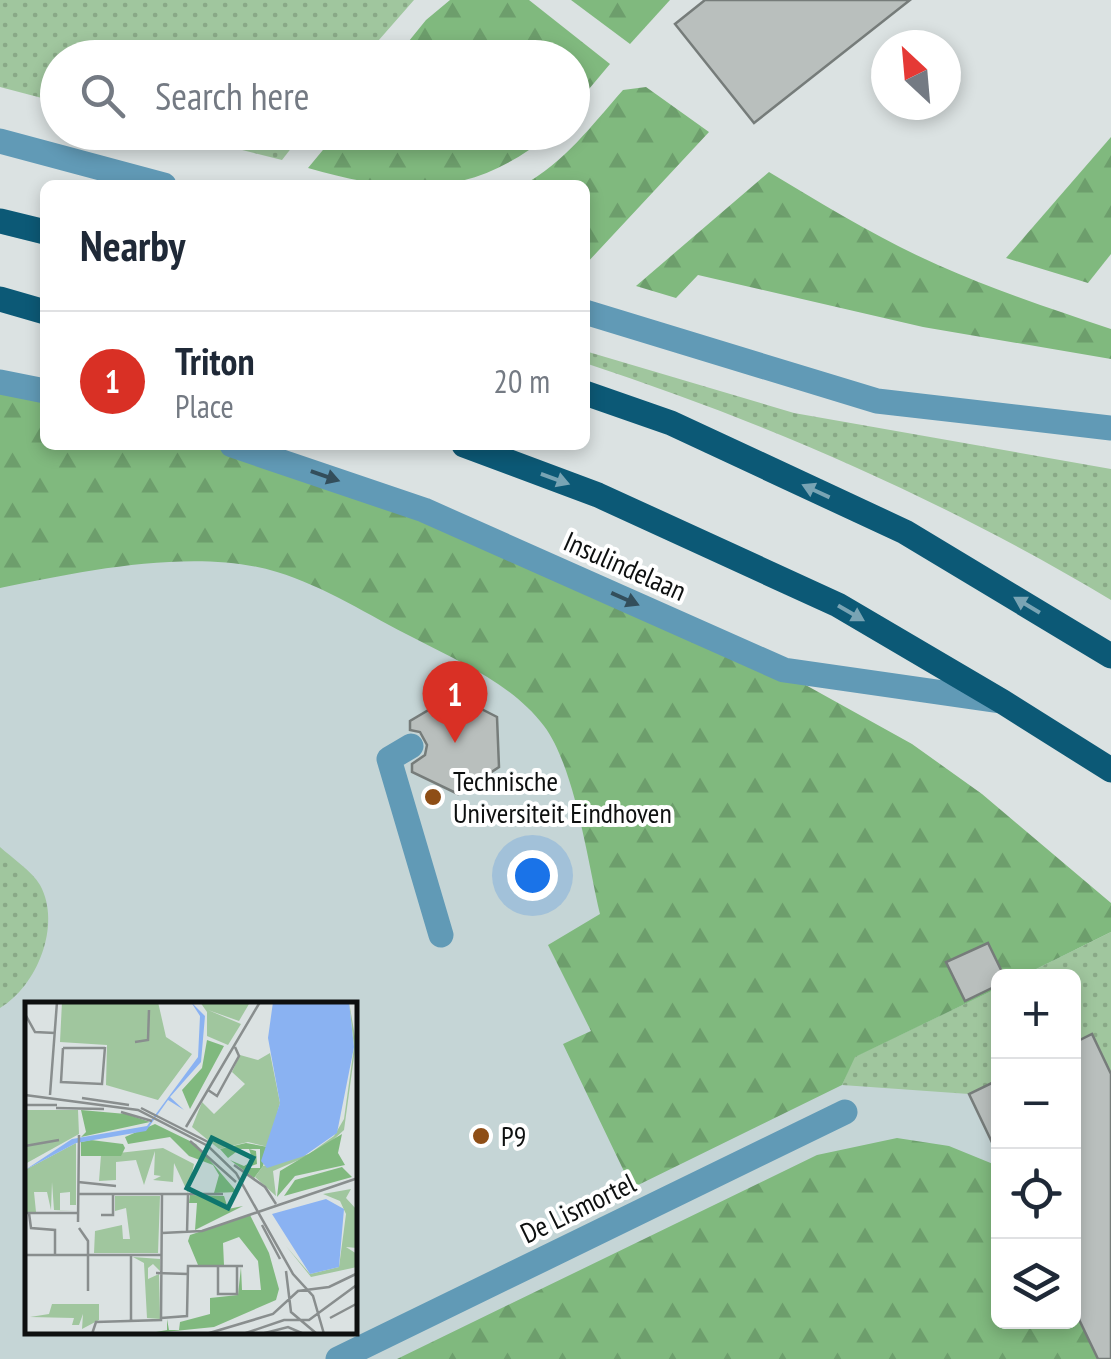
<!DOCTYPE html>
<meta charset="utf-8">
<style>
:root{--surface:#fff;--page:#f6f6f7;--text:#1f2937;--muted:#747a83;--line:#e0e1e3;--accent:#d93025}
body{margin:0;font-family:"PT Sans Narrow",sans-serif;background:var(--page);color:var(--text)}
.controls{position:absolute;right:30px;bottom:30px;display:grid;overflow:hidden;border-radius:15px;box-shadow:0 5px 15px #0003}
.controls button{width:90px;height:90px;display:grid;place-items:center;padding:0;border:0;border-bottom:2px solid var(--line);background:var(--surface);color:var(--text);font:50px sans-serif}
.compass{position:absolute;left:871px;top:30px;width:90px;height:90px;border-radius:50%;background:var(--surface);box-shadow:0 5px 15px #0003;rotate:334deg}
.you{position:absolute;left:532px;top:875px;width:35px;height:35px;margin:-25px;border:8px solid #fff;border-radius:50%;background:#1a73e8;box-shadow:0 0 0 15px #1a73e833}
.badge{display:grid;place-items:center;width:65px;height:65px;border-radius:50%;background:var(--accent);color:#fff;font-size:32px;font-weight:700}
.pin{position:absolute;translate:-50% -82px;filter:drop-shadow(0 2px 5px #0008)}
.pin::after{content:'';position:absolute;top:52px;width:35px;height:30px;background:inherit;clip-path:polygon(0 0,100% 0,50% 100%)}
.list{margin:0;padding:0;list-style:none}
h2{display:flex;justify-content:space-between;align-items:center;height:130px;margin:0;padding:0 40px;font-size:42px}
h2 small{font-size:32px;font-weight:400;color:var(--muted)}
.list li{display:grid;grid-template-columns:65px 1fr auto;gap:30px;align-items:center;box-sizing:border-box;height:140px;padding:0 40px;border-top:2px solid var(--line)}
.list b{display:block;font-size:38px;white-space:nowrap}
.list p{margin:0;font-size:32px;white-space:nowrap;color:var(--muted)}
.list em{font-size:32px;font-style:normal;color:var(--muted)}
.icon{flex:none;width:55px;height:55px;fill:none;stroke:currentColor;stroke-width:2;stroke-linecap:round;stroke-linejoin:round}
.map{position:relative;flex:none;width:1111px;height:1359px;overflow:hidden}
.search{position:absolute;background:var(--surface);box-shadow:0 5px 15px #0003;left:40px;top:40px;width:550px;height:110px;display:flex;align-items:center;gap:25px;box-sizing:border-box;padding:0 35px;border-radius:55px;color:var(--muted);font-size:38px}
.panel{position:absolute;background:var(--surface);box-shadow:0 5px 15px #0003;left:40px;top:180px;width:550px;height:270px;border-radius:15px}
.map>svg:first-child{display:block}
.built{fill:#c5d5d6;fill-rule:evenodd}
.grass{fill:url(#grass-dots)}
.forest{fill:url(#forest-firs)}
.building{fill:#b9bfbd;stroke:#767c7a;stroke-width:2.5}
.lines{fill:none;stroke-linecap:round;stroke-linejoin:round}
.minor{stroke:#619ab6;stroke-width:25}
.major{stroke:#0c5976;stroke-width:25}
.oneway{fill:#334e5b}
.oneway2{fill:#79a4b4}
.poi-dot{fill:#8e4e16;stroke:#fff;stroke-width:4}
.labels{text-anchor:middle;stroke-width:8;stroke-linejoin:round;paint-order:stroke}
.street-label{font-size:28px;fill:#0e1010;stroke:#fff}
.poi-label{font-size:28px;fill:#0e1010;stroke:#fff;text-anchor:start}
.inset-road{fill:none;stroke:#898e8e;stroke-width:2.5}
.view{fill:#0f766e;fill-opacity:0.15;stroke:#0f766e;stroke-width:5}
.inset-edge{fill:none;stroke:#0e1010;stroke-width:5}
</style>
<div class="map">
<svg width="1111" height="1359" viewBox="0 0 1111 1359">
<defs>
<pattern id="grass-dots" width="8" height="8" patternUnits="userSpaceOnUse" patternTransform="scale(2.5)"><rect width="8" height="8" fill="#a0c69e"/><path d="M2 2h.1M6 6h.1" fill="none" stroke="#89a987" stroke-width="1.8" stroke-linecap="round"/></pattern>
<pattern id="forest-firs" width="22" height="20" patternUnits="userSpaceOnUse" patternTransform="scale(2.5)"><rect width="22" height="20" fill="#80b97e"/><path d="M5 1l3.5 6h-7zM16 11l3.5 6h-7z" fill="#6d9e6c"/></pattern>
</defs>
<rect width="100%" height="100%" fill="#dbe2e2"/>
<path class="built" d="M0,457L158,476L1111,968V1359H0ZM998,976H1074V1322H998ZM28,1004H355V1332H28Z"/>
<g class="grass">
<path d="M0,0H414L364,57L58,58L57,102L0,87Z"/>
<path d="M175,133L303,132V133L282,160Z"/>
<path d="M585,351L794,413L1111,469V600C946,501 768,423 585,363Z"/>
<path d="M0,847C12,858 32,871 40,885C62,925 37,986 0,1008Z"/>
<path d="M1111,932V1074L1092,1034L1074,1042V976H1022Z"/>
<path d="M998,988V1080L969,1094L842,1085L854,1057Z"/>
</g>
<g class="forest">
<path d="M450,0H529L610,64L573,108L572,58L396,57L426,20Z"/>
<path d="M571,0H670L630,44Z"/>
<path d="M646,87L709,132L585,265V185H523C564,163 592,125 623,90Z"/>
<path d="M337,133V132L551,133C473,199 402,195 308,168Z"/>
<path d="M1111,137V254L1088,283L1006,258Z"/>
<path d="M769,172C824,205 879,239 938,265C994,290 1052,309 1111,329V359L923,327L698,275L676,298L636,286Z"/>
<path d="M0,381L45,394V445H226L269,457L775,668L912,744L982,794L1111,903V932L1022,976H998V988L855,1057L842,1085L632,1188L563,1044L591,1031L548,945L600,914C588,863 575,767 544,726C512,684 460,662 414,638C370,616 324,586 277,572C196,547 82,571 0,588Z"/>
<path d="M897,1138L949,1146L998,1166V1322H1074V1309L1098,1359H397L817,1155Z"/>
</g>
<g class="building">
<path d="M705,0H910L754,123L675,24Z"/>
<path d="M454,695L497,717L499,767L458,794L412,772V764L425,755L427,745L420,732L410,730V721Z"/>
<path d="M988,943L1004,976H998V985L965,1001L946,962Z"/>
<path d="M1092,1034L1111,1074V1359H1098L1074,1309V1043Z"/>
<path d="M998,1080V1155L969,1094Z"/>
</g>
<g class="lines">
<g class="minor">
<path d="M0,141L164,185"/>
<path d="M585,312L877,401L1111,428"/>
<path d="M0,382L45,391"/>
<path d="M232,445L424,510L784,670L1000,701"/>
<path d="M411,746L389,759L441,935"/>
<path d="M338,1359L845,1112"/>
</g>
<g class="major">
<path d="M0,221L45,232"/>
<path d="M0,299L45,312"/>
<path d="M585,393L671,423L905,532L1111,656"/>
<path d="M464,445L598,495L838,605L1003,702L1111,770"/>
</g>
</g>
<defs><path id="oneway-solid" d="M-6-.8H1V-3.2L6.5 0L1 3.2V.8H-6Z" transform="scale(2.5)"/></defs>
<g class="oneway">
<use href="#oneway-solid" transform="translate(325 476) rotate(19)"/>
<use href="#oneway-solid" transform="translate(625 599) rotate(24)"/>
</g>
<g class="oneway2">
<use href="#oneway-solid" transform="translate(555 479) rotate(20)"/>
<use href="#oneway-solid" transform="translate(816 491) rotate(-155)"/>
<use href="#oneway-solid" transform="translate(1027 605) rotate(-149)"/>
<use href="#oneway-solid" transform="translate(851 613) rotate(30)"/>
</g>
<g class="poi-dot">
<circle cx="433" cy="797" r="10"/>
<circle cx="481" cy="1136" r="10"/>
</g>
<g class="labels">
<g class="street-label">
<text transform="translate(625 566) rotate(24)" y="10">Insulindelaan</text>
<text transform="translate(578 1208) rotate(-26)" y="10">De Lismortel</text>
</g>
<g class="poi-label">
<text x="453" y="791">Technische<tspan x="453" dy="32">Universiteit Eindhoven</tspan></text>
<text x="501" y="1146">P9</text>
</g>
</g>
<g transform="translate(25 1002)">
<rect width="332" height="332" fill="#dbe2e2"/>
<path d="M175,0L224,2L214,19L183,8L216,22L203,43L182,34V10ZM324,0L331,40L319,128L297,148L248,169L251,194L230,175L238,164L284,152L309,134L319,117L329,45ZM245,51L255,101L243,145L223,140L194,147L167,125L177,100L189,112L220,82L207,70L215,53L233,58ZM51,141V203H45V190L35,191V208L51,209L29,208L27,180L26,208L22,190H9L11,210H0V168ZM138,146L169,162L163,191L149,161L148,180L128,178L136,174L129,173L130,149L119,183L111,158L91,160V178L74,179L76,153ZM326,187L321,196L332,208V246L321,245L332,252V265L286,275L261,244L285,272L314,265L321,212L315,199L298,192ZM90,194H135L133,251H69L70,229L97,223L98,237H105L101,206L90,209ZM108,255L135,257V269L128,262L123,266V277L134,272L135,317L122,316L119,261ZM27,302H74V318L57,327L58,312L54,323H47L49,316L5,315L24,312Z" fill="#a0c69e"/>
<path d="M182,38L199,44L165,107L157,88L177,66ZM56,108L101,112L125,120L56,135L61,130ZM130,122L171,142L212,190L189,191L194,173L188,163L164,154L145,135L103,142L100,135ZM317,132L313,151L320,163L270,174L252,195L255,169ZM66,138L98,142L100,146L96,154H56V140ZM221,141L243,145L238,164L229,176L205,158L219,164L228,159L224,147L231,149L232,162L221,166H235V147H215L203,156L195,147ZM317,165L327,175L259,194L270,178ZM165,193L199,194L203,207L218,204L170,228L172,201H164ZM225,213L244,251L254,287L251,298L189,325L120,332L142,328V317L144,328H154L155,320L185,312V296L213,293L216,265L217,288H236L233,259L214,235L198,241L199,263H173L163,239L165,233Z" fill="#80b97e"/>
<path d="M37,0H133L141,35L167,52L133,98L81,83L82,43L35,40ZM0,108H53L54,132L0,162Z" fill="#a0c69e"/>
<path d="M166,0L180,14L176,60L145,95L159,108L143,98L121,129L51,141L0,168L47,137L122,124L173,55L175,14ZM248,0H324L329,45L312,131L279,154L242,166L236,159L255,101L243,36ZM301,197L319,207L314,265L285,272L247,212Z" fill="#8ab2f2"/>
<path class="inset-road" d="M0,12L10,30L30,31M110,40L123,38L124,8M38,46L36,80L77,82L80,45M38,46H80M183,88L192,94L214,54L210,45M0,93L113,108L183,144L211,171L268,272L288,294L299,332M25,93L32,0M57,96L104,103M0,103H32M31,106L79,107M116,106L185,141M96,110L127,119M161,125L235,0M165,139L211,180M0,144L34,138M209,163L240,185L251,202M53,180L91,184M53,192H198M1,211H53M4,211L6,226L30,228V253M76,213H88V192M53,220L54,133M237,223L255,257M54,226L63,239V289M137,231L177,229L333,176M162,231L163,192M0,253H137M193,264V292H212V264M261,269L266,310L292,332M131,271L163,272M136,316L162,314L163,264H218M305,316L333,301M106,320V253M67,332L71,320L136,318L137,192M181,332L248,312L273,289L304,285L333,271M218,332L259,318H284L333,282M236,332L263,325L279,332"/>
<path class="view" d="M187,136L228,156L203,206L162,186Z"/>
<rect width="332" height="332" class="inset-edge"/>
</g>
</svg>
<div class="controls">
<button>+</button>
<button>−</button>
<button><svg class="icon" aria-label="locate" viewBox="0 0 24 24"><circle cx="12" cy="12" r="6"/><path d="M12 2v4M12 18v4M2 12h4M18 12h4"/></svg></button>
<button><svg class="icon" aria-label="layers" viewBox="0 0 24 24"><path d="M12 4l9 5-9 5-9-5zM3 14l9 5 9-5"/></svg></button>
</div>
<svg class="compass" viewBox="-18 -18 36 36"><path d="M0-13l5 13h-10z" fill="#e53935"/><path d="M0 13l5-13h-10z" fill="#747a83"/></svg>
<div class="you"></div>
<div class="pin badge" style="left:455px;top:743px">1</div>
<div class="search"><svg class="icon" aria-label="search" viewBox="0 0 24 24"><circle cx="10" cy="10" r="6"/><path d="M15 15l6 6"/></svg>Search here</div>
<section class="panel">
<h2>Nearby<small></small></h2>
<ul class="list">
<li><span class="badge">1</span><div><b>Triton</b><p>Place</p></div><em>20 m</em></li>
</ul>
</section>
</div>
